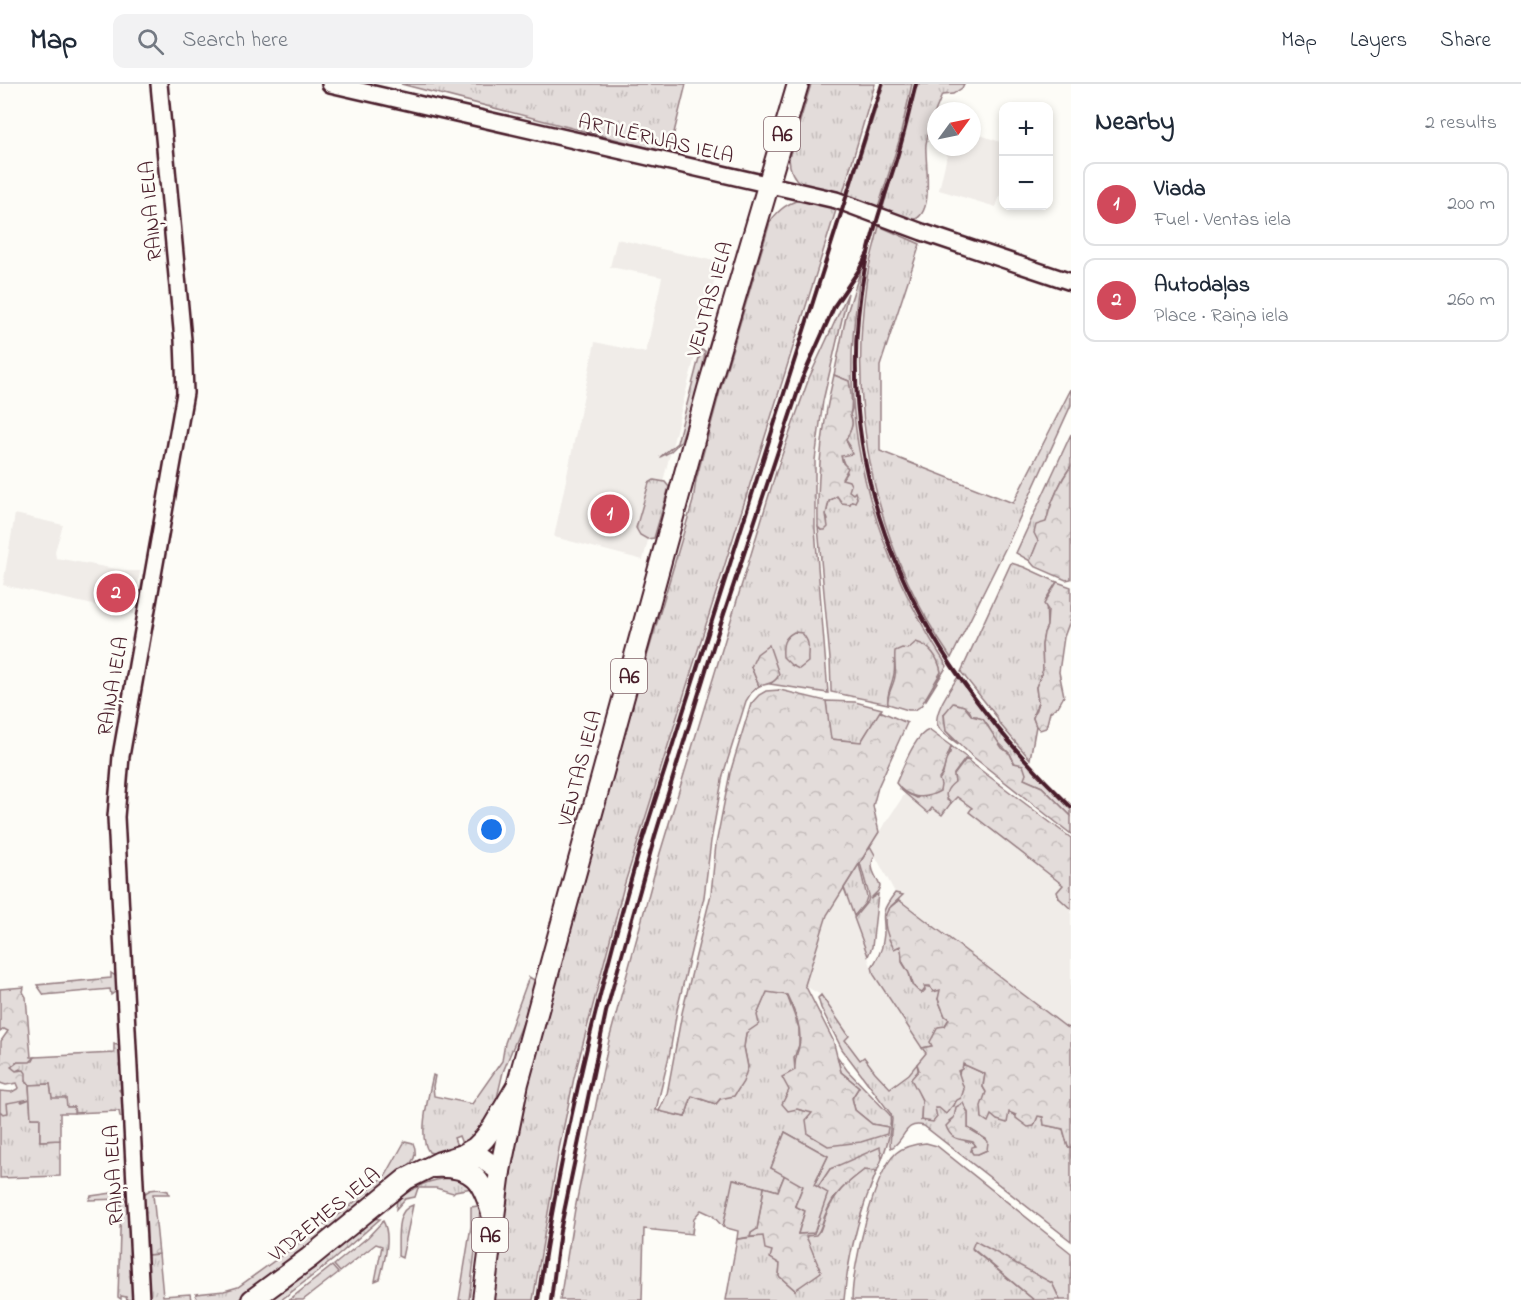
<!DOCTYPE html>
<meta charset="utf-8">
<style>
:root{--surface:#fff;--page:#f2f2f3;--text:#1f2937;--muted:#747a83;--line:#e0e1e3;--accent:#d1495b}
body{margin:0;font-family:"Indie Flower",sans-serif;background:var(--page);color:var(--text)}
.controls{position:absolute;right:18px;top:18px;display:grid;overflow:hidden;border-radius:12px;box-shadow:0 3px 9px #0003}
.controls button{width:54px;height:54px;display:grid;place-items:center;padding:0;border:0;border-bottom:2px solid var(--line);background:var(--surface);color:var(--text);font:30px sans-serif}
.compass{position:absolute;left:927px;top:18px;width:54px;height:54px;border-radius:50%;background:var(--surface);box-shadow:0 3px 9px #0003;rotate:57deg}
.you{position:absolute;left:492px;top:746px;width:21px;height:21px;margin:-15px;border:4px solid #fff;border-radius:50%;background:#1a73e8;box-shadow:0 0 0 9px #1a73e833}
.badge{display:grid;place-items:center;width:39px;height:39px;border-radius:50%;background:var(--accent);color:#fff;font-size:20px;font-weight:700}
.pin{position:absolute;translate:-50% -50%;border:3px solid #fff;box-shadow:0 2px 6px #0006}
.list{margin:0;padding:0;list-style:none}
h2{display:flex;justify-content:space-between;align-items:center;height:78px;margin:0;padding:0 24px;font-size:26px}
h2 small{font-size:20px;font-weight:400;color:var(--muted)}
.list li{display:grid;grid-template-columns:39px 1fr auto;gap:18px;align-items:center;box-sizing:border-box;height:84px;margin:0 12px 12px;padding:0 12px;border:2px solid var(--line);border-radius:12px}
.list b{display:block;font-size:22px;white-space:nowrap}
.list p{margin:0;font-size:20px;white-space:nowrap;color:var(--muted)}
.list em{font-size:20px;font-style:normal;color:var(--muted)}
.icon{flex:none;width:33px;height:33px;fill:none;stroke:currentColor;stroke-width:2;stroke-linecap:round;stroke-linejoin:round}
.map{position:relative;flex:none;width:1071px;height:1216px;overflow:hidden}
header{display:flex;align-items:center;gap:36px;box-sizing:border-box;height:84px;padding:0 30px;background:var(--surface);border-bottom:2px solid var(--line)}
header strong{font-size:28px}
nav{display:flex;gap:33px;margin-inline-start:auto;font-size:21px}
.search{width:420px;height:54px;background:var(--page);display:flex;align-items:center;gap:15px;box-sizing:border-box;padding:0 21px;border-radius:12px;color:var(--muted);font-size:22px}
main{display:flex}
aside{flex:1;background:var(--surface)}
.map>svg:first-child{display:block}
.built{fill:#f0ece8}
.grass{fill:url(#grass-tufts);stroke:#967e82;stroke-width:1.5;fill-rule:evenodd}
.forest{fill:url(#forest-crowns);stroke:#967e82;stroke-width:1.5}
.garden{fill:#e3dcda;stroke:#967e82;stroke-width:1.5}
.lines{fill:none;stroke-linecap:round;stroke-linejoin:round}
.tertiary-casing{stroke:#4a1f2b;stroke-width:20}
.primary-casing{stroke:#4a1f2b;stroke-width:24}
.trunk-casing{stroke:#4a1f2b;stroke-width:24}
.tertiary{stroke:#fdfcf7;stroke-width:15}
.primary{stroke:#fdfcf7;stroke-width:20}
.trunk{stroke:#fdfcf7;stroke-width:20}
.rail{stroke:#4a1f2b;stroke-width:4}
.labels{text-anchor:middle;stroke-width:5;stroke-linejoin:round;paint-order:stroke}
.shield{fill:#fdfcf7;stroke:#806168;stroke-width:1.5}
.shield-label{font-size:20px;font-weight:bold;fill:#4a1f2b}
.street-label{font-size:21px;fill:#4a1f2b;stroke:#fdfcf7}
</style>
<header>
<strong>Map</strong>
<div class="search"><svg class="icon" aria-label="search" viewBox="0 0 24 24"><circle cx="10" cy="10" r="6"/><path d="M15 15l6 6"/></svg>Search here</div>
<nav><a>Map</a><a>Layers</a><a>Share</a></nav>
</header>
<main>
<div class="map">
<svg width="1071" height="1216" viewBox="0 0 1071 1216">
<defs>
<pattern id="grass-tufts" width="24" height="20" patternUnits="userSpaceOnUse" patternTransform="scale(1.5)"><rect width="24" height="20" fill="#e3dcda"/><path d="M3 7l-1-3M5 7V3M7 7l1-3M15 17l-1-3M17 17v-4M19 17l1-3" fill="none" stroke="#c4bcbb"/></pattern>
<pattern id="forest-crowns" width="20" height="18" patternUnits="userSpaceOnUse" patternTransform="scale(1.5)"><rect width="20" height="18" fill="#e3dcda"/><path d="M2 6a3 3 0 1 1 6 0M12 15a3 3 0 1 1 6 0" fill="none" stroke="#c4bcbb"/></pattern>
</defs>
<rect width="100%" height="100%" fill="#fdfcf7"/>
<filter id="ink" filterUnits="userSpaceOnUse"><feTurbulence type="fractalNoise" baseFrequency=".0167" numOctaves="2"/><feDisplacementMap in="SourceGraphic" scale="12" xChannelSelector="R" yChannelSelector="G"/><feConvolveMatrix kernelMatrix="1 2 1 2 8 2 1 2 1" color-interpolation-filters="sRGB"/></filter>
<g filter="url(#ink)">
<g class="built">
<path d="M972,48L1003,59V103L996,123L939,106L949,63H972Z"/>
<path d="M617,155L719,178L643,476L554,453L595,258L646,269L662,193L610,183Z"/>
<path d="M15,430L63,441L55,467L56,474L127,487H140L134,530L3,501Z"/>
<path d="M934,666L1071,772V944L1067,943L899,816L870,762Z"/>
<path d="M844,804L874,891L926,969L909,990L891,1004L875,988L865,974L860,977L845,955L849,952L821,911L805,902L827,831Z"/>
</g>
<g class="grass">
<path d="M401,0H686L669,69Z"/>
<path d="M811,0H875L842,112C816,105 790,106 789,74Z"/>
<path d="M884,0H912L899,57L878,124L851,115L848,112Z"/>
<path d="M917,0H964L962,4L953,10L942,11C935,27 929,42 926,60C924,77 939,143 904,136C896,134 889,129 882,127Z"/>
<path d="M805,115L837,123L624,802L574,994L559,1065L533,1216H490C509,1089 527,961 572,840L634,616L693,417L696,396L720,307L770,138C778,126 790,117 805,115Z"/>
<path d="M879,142L920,160L880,282V367L1013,419L1071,305V321L1010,455L951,574C875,463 848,332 866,200C868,181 875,161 879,142Z"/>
<path d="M861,185C857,215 852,246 852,276C850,387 888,490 947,582L926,616V612L933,605L934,598C943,593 942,583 935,576H894C897,597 886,604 888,620L831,608V605L830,575L818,443L821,446L828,436L826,430L829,417L837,412L842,419L850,420L853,410L848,407L842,395L847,388L841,372L850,362L846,356C850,347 855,340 850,331L852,325L849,297L834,291L846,232Z"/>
<path d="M848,209L823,317L815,376V445L828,609L770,600L777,594L751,583L759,602L751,609L746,617L723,691L711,757L704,813L677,926L670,968L656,1026L685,1033L692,1012L716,1020L748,983L744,963L746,949L757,931L767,907L787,911L799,944V961L794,974L795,986L789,1006L797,1025L887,1043L872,1040L855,1026L852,1014L859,1003L841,988L837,972L847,986L890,1031C892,1047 887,1061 882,1075L881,1068L830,1085L818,1103L814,1101L828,1072L785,1048L771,1084L785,1090L778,1107L734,1095L723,1143L712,1131L701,1126L694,1134L692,1150L644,1145L642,1216H560L575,1125L609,956L660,769L776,388L809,294Z"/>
<path d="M701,266L705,267L701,295L681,357L670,368L660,373L677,359Z"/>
<path d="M1071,350V382L1063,394L1051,420L1046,439L1030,477L1016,469Z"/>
<path d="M654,396L665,398L669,403L654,454L647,455L640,451L636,444L649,399Z"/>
<path d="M1011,479L1024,483L1057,498L1046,515L1047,542L1044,549L1042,561L1043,586L1036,603L1038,619L1034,628L1033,634L1036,642L1030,675L999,639L996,632L961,588Z"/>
<path d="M958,593L997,645L1071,726V732L1042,703L1023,695L1010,670L994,654L988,642L977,632H972L969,626L952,622L944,630L946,647L958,660C952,655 944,651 939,644C930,632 951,604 958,593Z"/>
<path d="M826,617L855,618L882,625L861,658L830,655Z"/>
<path d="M951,662L970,676L965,675L954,690L955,699L947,716L951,719L942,731L932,724L928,729L900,705L917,714L939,696L943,690L946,675L950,669Z"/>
<path d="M870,762L875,771C868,784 875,790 880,802L878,807L870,815L878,810L872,863L868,872L854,834L868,817L869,811L860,779Z"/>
<path d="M859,780L867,813L865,819L854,832L844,804Z"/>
<path d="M895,809L903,811L888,825L903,870L902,878L909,889L912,901L922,909L925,906L923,902L940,905L941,908L938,915L945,932L949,935L932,962L922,964L874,891L872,883C877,875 882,867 883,857C888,831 875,835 895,809Z"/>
<path d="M529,893L536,897L532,917L503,988L493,1031L464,1065L459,1052L454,1054L459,1067L439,1071L429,1068C417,1053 429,1010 433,991L435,992L433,1002L434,1012L472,1020L502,977L505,959Z"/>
<path d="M821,911L849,952L845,956L860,976L864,973L875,988L890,1004L909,990L917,980C921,993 914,1004 922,1016L921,1036L935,1024L954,1022C961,1008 954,993 963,980L985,990L983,1003L986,1008L982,1033L987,1037L990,1031L1008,1028L1034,1041L1038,1032L1043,1033L1044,1041L1063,1045L1068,1063H1071V1157L924,1042C904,1036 905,1057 891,1064L890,1061L892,1035L891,1030L842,965L821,924L818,914ZM966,1024L968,1029V1044L981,1052L987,1066L978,1070L971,1067L976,1060L973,1058H966L949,1037Z"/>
<path d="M114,960L121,962L122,976L119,981L123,992V1003L119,1006L124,1012L123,1033H120L119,1027L74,1029V1023H67L52,1015L50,1000L29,1001L20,985L16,987L11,983L18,978L33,977L35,973L114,969Z"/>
<path d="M20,1015L22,1018L30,1015L31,1034H40V1057L60,1056V1092L0,1094V1027V1029L7,1019Z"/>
<path d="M405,1057L413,1059C417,1067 416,1073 411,1079L332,1144L324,1141L351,1121L386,1091Z"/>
<path d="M926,1059L937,1062L1071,1169V1216H1060L1052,1199L972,1165L1034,1216H852C852,1185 873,1090 896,1069C904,1062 915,1060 926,1059Z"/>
<path d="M864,1086L877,1087C859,1129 848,1170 844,1216H726L737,1155L763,1152L780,1180L779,1192L795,1206L806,1152L820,1147C830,1116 838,1105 864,1086Z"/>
<path d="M450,1094L465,1098L472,1104L455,1107L453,1109L436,1104H418L415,1113L405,1115L396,1125L397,1116C413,1103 430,1095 450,1094Z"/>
<path d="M112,1109L122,1111L128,1119L134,1216H127L126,1213L121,1212V1215L118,1213L121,1115L89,1116L91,1112Z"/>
<path d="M481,1119L469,1216H459L471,1142V1123L478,1122Z"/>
<path d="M413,1121L402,1174L398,1172C399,1156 394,1126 413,1121Z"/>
<path d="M371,1134L380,1135L333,1176L281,1216H265Z"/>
<path d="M383,1137C392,1152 384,1179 380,1195L375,1197L382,1162L376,1160L340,1188L334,1181L368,1153Z"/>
<path d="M320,1144L325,1148L260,1202L240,1216H197L196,1210L224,1207L238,1203Z"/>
<path d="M159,1170L163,1212L190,1210L191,1216H147L145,1171Z"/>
<path d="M332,1182L338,1189L303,1216H289Z"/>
</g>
<g class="forest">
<path d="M834,291L849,297C851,307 853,320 850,331C855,340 850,347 846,356L852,370L841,372L843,379L848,384L842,395L849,397L851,401L849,407L853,410L855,408L857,414L855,418L852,417L850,420L842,419L837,412L829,417L826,430L828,443L825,446H821L818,443C817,392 822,341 834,291Z"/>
<path d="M1071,382V495L1066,496L1034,482L1030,477L1038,457L1034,449L1036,441L1046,438C1051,418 1059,399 1071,382Z"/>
<path d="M1057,498L1071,503V534L1064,553L1059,588L1064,612L1059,621L1050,628L1046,644L1040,646L1036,642L1033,634L1038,619L1036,603L1043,586L1042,561L1044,549L1047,542L1048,526L1044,520Z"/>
<path d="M794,548L802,549C812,561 807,564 808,578L799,585L791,581L783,573C782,561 783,554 794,548Z"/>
<path d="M916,558C930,562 938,573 941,588L921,622L915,626H908L888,620C886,610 894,602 895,592C896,583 894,576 895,567L902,564L908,565Z"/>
<path d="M769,561L779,590C776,599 768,600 759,602L751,583L757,570Z"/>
<path d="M780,606L826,617L831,655L861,658L880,627L907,639L878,703L873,722L879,748L827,831L805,901L833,956L841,988L859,1003L852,1014L855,1026L872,1040L888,1043L887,1050L861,1058L828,1062L808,1050L806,1036L812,1029L797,1025L788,1027L782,1020L789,1006L782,993L795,986C794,976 797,971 799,962C803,945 794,926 787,911L767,908L757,931L759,940L746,949L744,963L748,983L743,998L734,1012L720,1015L716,1020L692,1012L685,1033L659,1027L667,1010L682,929L711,810L716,760L730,689L751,620L759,611L766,607Z"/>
<path d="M953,619L964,622L972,632L983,635L1002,664L1010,670L1014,679L1023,681L1026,690L1024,695L1042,703L1071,732V750L972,672L946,647L944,630Z"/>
<path d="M929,646L951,662C950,668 947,671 946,676C944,684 944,689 939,695L941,701L940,707C924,716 907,715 896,699C902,686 915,650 929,646Z"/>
<path d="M966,675L1071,754V825L1059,814L1057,808L1063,801L969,728L972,724L957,713L951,719C942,712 947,704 955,698L954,691Z"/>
<path d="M899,816L1066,943L1071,944V1063H1068L1063,1045L1044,1041L1043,1033L1038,1032L1034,1042L1028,1043L1016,1034V1031L1009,1028L1007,1039L997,1036L991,1031L988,1038L982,1034L981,1022L986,1008L983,1003L985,990L963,980L962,985L958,987L964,1005L961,1014L957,1016L946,1030L939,1024H935L937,1033L933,1038L921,1036L922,1016L911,995L919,986L917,980L926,969L922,964L932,962L930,958L938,943L945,942L949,935L945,932L938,915L940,906L933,908L930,902H924L925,905L922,909C912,905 913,898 909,889C908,885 903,881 902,876C902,870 902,868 900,862L894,865C888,855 881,837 888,826C890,822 896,819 899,816Z"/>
<path d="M111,889L117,893L118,906L111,911L110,905L44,911L37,901L111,894Z"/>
<path d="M24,903L23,908L26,913L31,973H35L30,978H17L11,983L16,987L24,986L26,989V998L29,1001L30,1015L7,1019L8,1029L3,1030L0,1027V1007L12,1008L19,1004L17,999L6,1001L0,999L1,957L8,947L4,945L0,948V905Z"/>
<path d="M963,1019L968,1029V1044L986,1055L988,1058L987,1066L978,1070H973L971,1067L972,1063L976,1062L973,1058C961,1055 951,1057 946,1042L954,1034L956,1023Z"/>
<path d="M880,1063L882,1075L877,1087L864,1086C847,1099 835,1108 826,1129C822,1137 822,1145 816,1151L806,1152L821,1188L795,1206L779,1192L780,1180L770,1174L772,1167L765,1165L763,1152L750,1153L751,1149L757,1145L764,1103L778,1107L785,1090L803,1102L795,1122L805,1127L798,1150L814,1149L827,1110L818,1103L830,1085Z"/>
<path d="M158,1105L168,1107L169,1110H153L159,1170L145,1171L142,1111L150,1106Z"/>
<path d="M975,1157L1052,1199L1060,1216H1034L972,1164Z"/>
</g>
<g class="garden">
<path d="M50,1000L52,1014H66L67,1023H74V1029H60V1056L40,1057V1034H31L29,1001Z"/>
<path d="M785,1048L828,1072L814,1101L828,1109L814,1149L798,1150L805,1127L795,1122L803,1102L771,1084Z"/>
<path d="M733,1095L764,1103L757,1145L751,1149L750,1153L737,1155L738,1147L723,1143Z"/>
</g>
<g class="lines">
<g class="tertiary-casing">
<g id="tertiary">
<path d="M330,0L836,116L922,148L1071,198"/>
<path d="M141,1216L116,733L121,672L185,309L183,256L159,0"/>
</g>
</g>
<g class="primary-casing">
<g id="primary">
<path d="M463,1071L482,1074L500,1087"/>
<path d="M434,1083C475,1081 483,1097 493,1133"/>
<path d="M252,1216L309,1174L406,1095L440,1078L463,1071L475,1064L484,1055L493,1043L516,1004"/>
</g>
</g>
<g class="trunk-casing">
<path id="trunk" d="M483,1216L500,1087L518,999L708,305L798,0"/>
</g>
<use href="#tertiary" class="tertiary"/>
<use href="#primary" class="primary"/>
<use href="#trunk" class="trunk"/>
<g class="rail">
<path d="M916,0C910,23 905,47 898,70C887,108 872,145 865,183C825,398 920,577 1071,723"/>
<path d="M538,1216C560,1062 597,912 640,764L882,0"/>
<path d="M551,1216L560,1147L606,928L655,752L714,560L802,295L835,221L859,186L868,169"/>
</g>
</g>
</g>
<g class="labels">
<g class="shield">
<rect x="764" y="33" width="36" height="34" rx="4.5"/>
<rect x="611" y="575" width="36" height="34" rx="4.5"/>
<rect x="472" y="1134" width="36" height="34" rx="4.5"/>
</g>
<g class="shield-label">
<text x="782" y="57">A6</text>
<text x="629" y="599">A6</text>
<text x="490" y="1158">A6</text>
</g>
<g class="street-label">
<text transform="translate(656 54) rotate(13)" y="7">ARTILĒRIJAS IELA</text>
<text transform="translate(150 127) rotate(-95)" y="7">RAIŅA IELA</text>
<text transform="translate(709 215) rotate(-74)" y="7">VENTAS IELA</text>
<text transform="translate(112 602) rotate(-80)" y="7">RAIŅA IELA</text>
<text transform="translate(579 684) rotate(-75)" y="7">VENTAS IELA</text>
<text transform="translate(113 1091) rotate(-93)" y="7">RAIŅA IELA</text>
<text transform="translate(324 1130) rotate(-39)" y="7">VIDZEMES IELA</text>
</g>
</g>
</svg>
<div class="controls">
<button>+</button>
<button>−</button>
</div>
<svg class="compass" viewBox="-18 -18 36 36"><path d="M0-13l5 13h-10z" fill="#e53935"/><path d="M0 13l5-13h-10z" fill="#747a83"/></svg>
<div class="you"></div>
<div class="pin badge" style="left:610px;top:430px">1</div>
<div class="pin badge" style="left:116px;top:509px">2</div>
</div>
<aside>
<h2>Nearby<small>2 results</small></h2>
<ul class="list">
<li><span class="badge">1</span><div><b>Viada</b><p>Fuel · Ventas iela</p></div><em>200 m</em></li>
<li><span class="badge">2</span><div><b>Autodaļas</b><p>Place · Raiņa iela</p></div><em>260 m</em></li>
</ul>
</aside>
</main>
